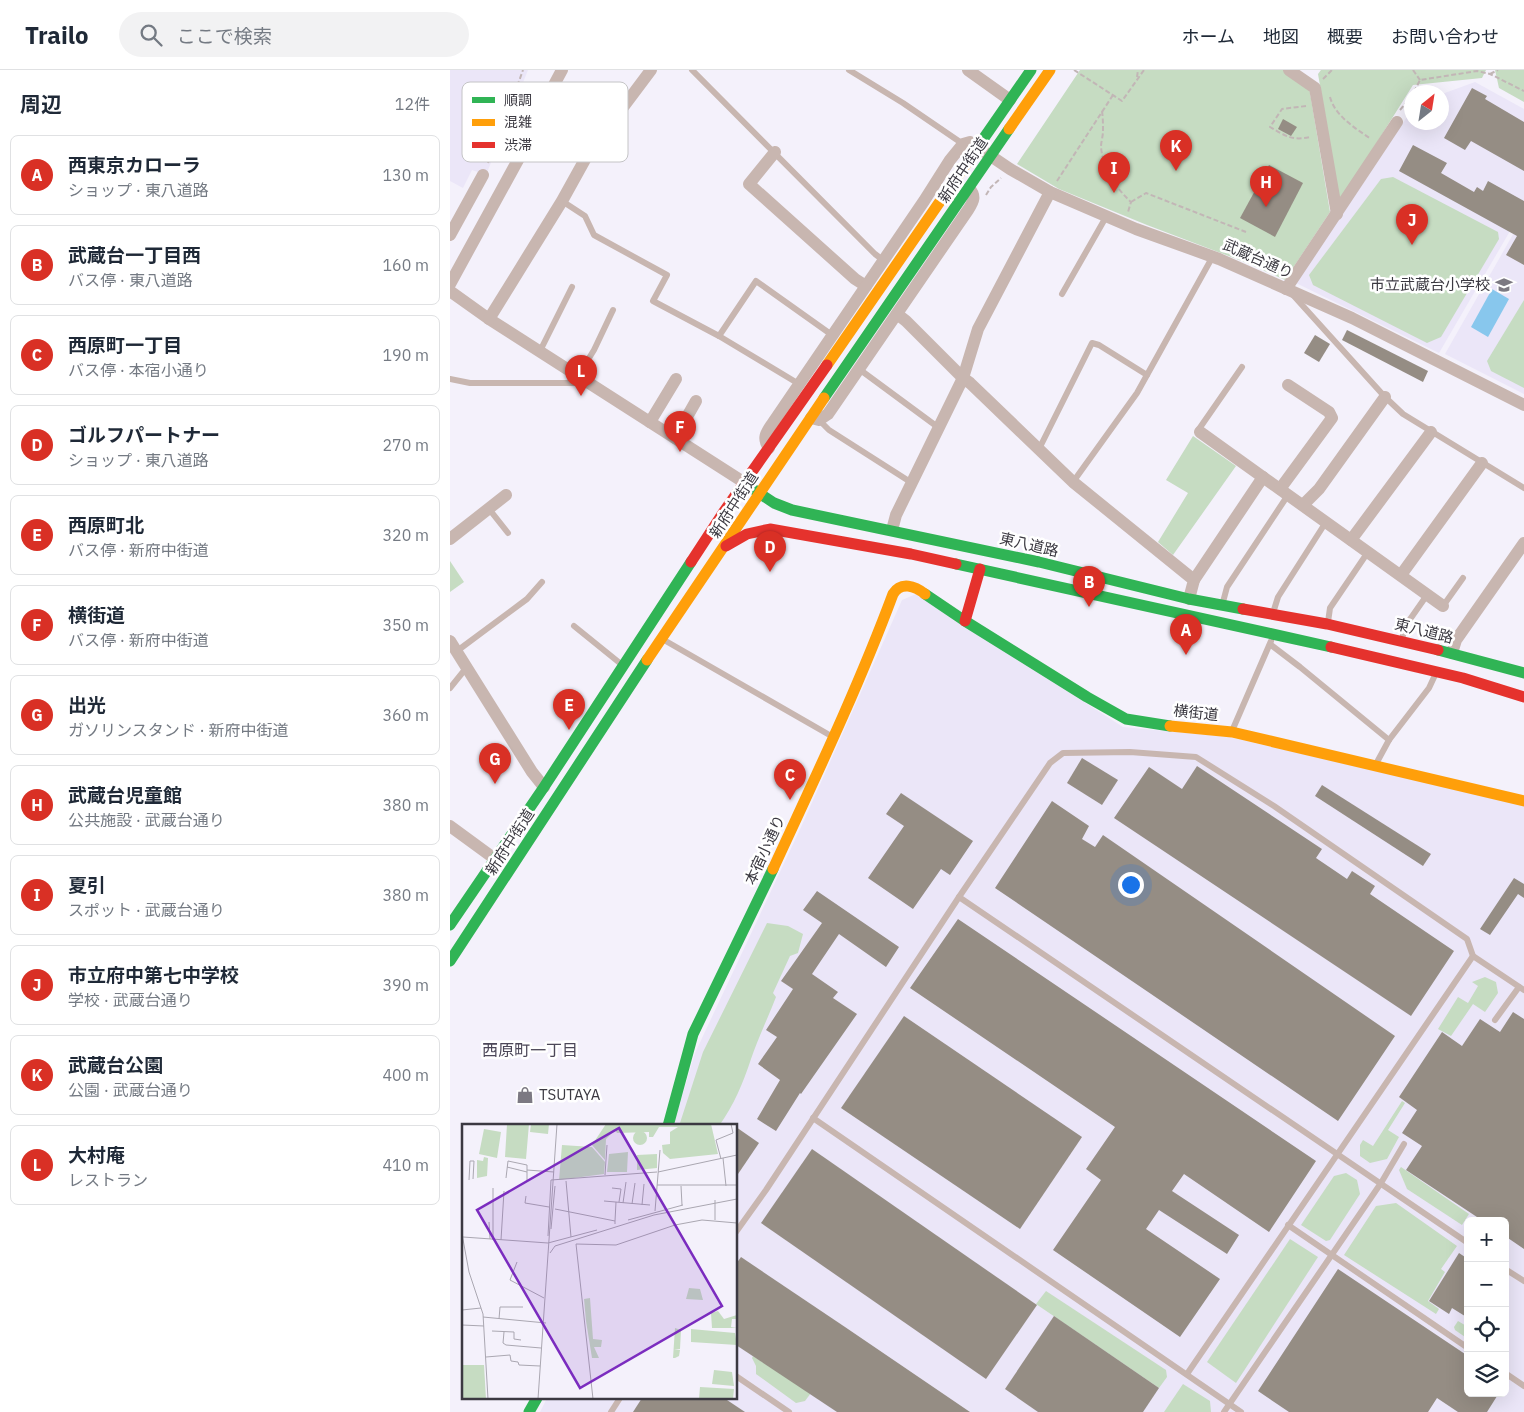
<!DOCTYPE html>
<html lang="ja">
<meta charset="utf-8">
<style>
:root{--surface:#fff;--page:#f2f2f3;--text:#1f2937;--muted:#747a83;--line:#e0e1e3;--accent:#d93025}
body{margin:0;font-family:"IBM Plex Sans","Noto Sans JP",sans-serif;background:var(--page);color:var(--text)}
.controls{position:absolute;right:15px;bottom:15px;display:grid;overflow:hidden;border-radius:8px;box-shadow:0 5px 20px #0002}
.controls button{width:45px;height:45px;display:grid;place-items:center;padding:0;border:0;border-bottom:1px solid var(--line);background:var(--surface);color:var(--text);font:25px sans-serif}
.compass{position:absolute;left:954px;top:15px;width:45px;height:45px;border-radius:50%;background:var(--surface);box-shadow:0 5px 20px #0002;rotate:30deg}
.you{position:absolute;left:680px;top:814px;width:18px;height:18px;margin:-12px;border:4px solid #fff;border-radius:50%;background:#1a73e8;box-shadow:0 0 0 8px #1a73e833}
.badge{display:grid;place-items:center;width:32px;height:32px;border-radius:50%;background:var(--accent);color:#fff;font-size:16px;font-weight:700}
.pin{position:absolute;translate:-50% -41px;filter:drop-shadow(0 1px 2px #0008)}
.pin::after{content:'';position:absolute;top:26px;width:18px;height:15px;background:inherit;clip-path:polygon(0 0,100% 0,50% 100%)}
.list{margin:0;padding:0;list-style:none}
h2{display:flex;justify-content:space-between;align-items:center;height:65px;margin:0;padding:0 20px;font-size:21px}
h2 small{font-size:16px;font-weight:400;color:var(--muted)}
.list li{display:grid;grid-template-columns:32px 1fr auto;gap:15px;align-items:center;box-sizing:border-box;height:80px;margin:0 10px 10px;padding:0 10px;border:1px solid var(--line);border-radius:8px}
.list b{display:block;font-size:19px;white-space:nowrap}
.list p{margin:0;font-size:16px;white-space:nowrap;color:var(--muted)}
.list em{font-size:16px;font-style:normal;color:var(--muted)}
.icon{flex:none;width:28px;height:28px;fill:none;stroke:currentColor;stroke-width:2;stroke-linecap:round;stroke-linejoin:round}
.map{position:relative;flex:none;width:1074px;height:1342px;overflow:hidden}
header{display:flex;align-items:center;gap:30px;box-sizing:border-box;height:70px;padding:0 25px;background:var(--surface);border-bottom:1px solid var(--line)}
header strong{font-size:24px}
nav{display:flex;gap:28px;margin-inline-start:auto;font-size:18px}
.search{width:350px;height:45px;background:var(--page);display:flex;align-items:center;gap:12px;box-sizing:border-box;padding:0 18px;border-radius:28px;color:var(--muted);font-size:19px}
main{display:flex}
aside{flex:1;background:var(--surface)}
.map>svg:first-child{display:block}
.built{fill:#ebe6f8;fill-rule:evenodd}
.green{fill:#c6dcc2}
.water{fill:#88c7ed}
.building{fill:#958d84}
.lines{fill:none;stroke-linecap:round;stroke-linejoin:round}
.path{stroke:#c2b6b6;stroke-width:2;stroke-dasharray:5 2.5;stroke-linecap:butt}
.lane{stroke:#c8b6b0;stroke-width:6}
.street{stroke:#c8b6b0;stroke-width:12}
.fast{stroke:#30b455;stroke-width:11}
.slow{stroke:#ff9f0a;stroke-width:11}
.jam{stroke:#e5322d;stroke-width:11}
.labels{text-anchor:middle;stroke-width:5;stroke-linejoin:round;paint-order:stroke}
.street-label{font-size:15px;fill:#3b3941;stroke:#fff}
.poi-label{font-size:15px;fill:#3b3941;stroke:#fff;text-anchor:end}
.neighbourhood-label{font-size:16px;fill:#4c4758;stroke:#fff}
.inset-road{fill:none;stroke:#aaa7b1;stroke-width:1}
.view{fill:#7b2cbf;fill-opacity:0.15;stroke:#7b2cbf;stroke-width:2.5}
.inset-edge{fill:none;stroke:#3b3941;stroke-width:2.5}
.key{fill:#fff;stroke:#c4c4c6;stroke-width:1}
.key-label{font-size:14px;fill:#3b3941}
</style>
<header>
<strong>Trailo</strong>
<div class="search"><svg class="icon" aria-label="search" viewBox="0 0 24 24"><circle cx="10" cy="10" r="6"/><path d="M15 15l6 6"/></svg>ここで検索</div>
<nav><a>ホーム</a><a>地図</a><a>概要</a><a>お問い合わせ</a></nav>
</header>
<main>
<aside>
<h2>周辺<small>12件</small></h2>
<ul class="list">
<li><span class="badge">A</span><div><b>西東京カローラ</b><p>ショップ · 東八道路</p></div><em>130 m</em></li>
<li><span class="badge">B</span><div><b>武蔵台一丁目西</b><p>バス停 · 東八道路</p></div><em>160 m</em></li>
<li><span class="badge">C</span><div><b>西原町一丁目</b><p>バス停 · 本宿小通り</p></div><em>190 m</em></li>
<li><span class="badge">D</span><div><b>ゴルフパートナー</b><p>ショップ · 東八道路</p></div><em>270 m</em></li>
<li><span class="badge">E</span><div><b>西原町北</b><p>バス停 · 新府中街道</p></div><em>320 m</em></li>
<li><span class="badge">F</span><div><b>横街道</b><p>バス停 · 新府中街道</p></div><em>350 m</em></li>
<li><span class="badge">G</span><div><b>出光</b><p>ガソリンスタンド · 新府中街道</p></div><em>360 m</em></li>
<li><span class="badge">H</span><div><b>武蔵台児童館</b><p>公共施設 · 武蔵台通り</p></div><em>380 m</em></li>
<li><span class="badge">I</span><div><b>夏引</b><p>スポット · 武蔵台通り</p></div><em>380 m</em></li>
<li><span class="badge">J</span><div><b>市立府中第七中学校</b><p>学校 · 武蔵台通り</p></div><em>390 m</em></li>
<li><span class="badge">K</span><div><b>武蔵台公園</b><p>公園 · 武蔵台通り</p></div><em>400 m</em></li>
<li><span class="badge">L</span><div><b>大村庵</b><p>レストラン</p></div><em>410 m</em></li>
</ul>
</aside>
<div class="map">
<svg width="1074" height="1342" viewBox="0 0 1074 1342">
<rect width="100%" height="100%" fill="#f4f1fb"/>
<g class="built">
<path d="M0,0H78L36,105L22,100L13,118L0,111Z"/>
<path d="M1025,12L1074,39V137L989,283L846,213L961,41L962,52H992V24Z"/>
<path d="M1074,145V324L995,284Z"/>
<path d="M466,524L673,657L779,667L1074,735V1342H90L97,1328H286V1056H223L245,983L352,755L452,530ZM1018,1151H1055V1323H1018Z"/>
</g>
<g class="green">
<path d="M630,0H834L859,17L880,142L835,210L797,193L697,155L609,119L567,94Z"/>
<path d="M871,0H1036L1032,8L963,15L890,131L868,4Z"/>
<path d="M1045,0H1074V32L1049,18Z"/>
<path d="M943,107L1048,162L1049,169L991,267L977,273L863,215L859,205L931,109Z"/>
<path d="M1074,230V318L1041,301L1037,291Z"/>
<path d="M743,366L786,396L723,485L708,472L738,423L716,410Z"/>
<path d="M0,491L14,512L0,522Z"/>
<path d="M317,853L338,856L353,864L348,883L340,886L323,923L326,927C318,948 308,968 301,989C293,1013 284,1035 269,1056H229L253,982Z"/>
<path d="M1035,907L1046,912L1048,923L1035,942L1023,934L1001,966L988,959L1008,927L1018,933L1028,916L1022,912Z"/>
<path d="M952,1031L955,1033L938,1060L949,1067L937,1089L920,1093L910,1086V1075L913,1070L923,1076Z"/>
<path d="M951,1097L1019,1144L1012,1155L957,1119L949,1100Z"/>
<path d="M896,1103L907,1110L910,1124L880,1170L876,1171L851,1155L884,1106Z"/>
<path d="M946,1133L1007,1176L991,1199L995,1202L978,1231L989,1239L986,1244L894,1185L926,1136Z"/>
<path d="M840,1169L868,1187L786,1313L757,1292Z"/>
<path d="M596,1221L716,1300L717,1307L709,1318L586,1234Z"/>
<path d="M1008,1251L1018,1257V1269L1005,1260L1004,1257Z"/>
<path d="M303,1286L361,1323L355,1331L346,1333L306,1304V1296L302,1288Z"/>
<path d="M733,1314L760,1331L761,1342H714Z"/>
</g>
<path class="water" d="M1042,219L1059,229L1038,267L1021,257Z"/>
<g class="building">
<path d="M1022,18L1037,26L1035,29L1074,52V101L1021,71L1015,80L994,68Z"/>
<path d="M833,49L847,57L841,66L828,59Z"/>
<path d="M963,75L997,93L991,103L1024,122L1027,117L1033,121L1038,111L1074,131V195L1056,185L1067,166L949,101Z"/>
<path d="M819,95L853,113L825,167L790,148Z"/>
<path d="M897,260L978,301L973,312L892,270Z"/>
<path d="M865,265L880,274L869,292L854,283Z"/>
<path d="M632,688L668,710L652,735L617,713Z"/>
<path d="M747,696L872,779L866,788L897,809L902,801L925,816L920,824L1004,881L961,946L664,748L699,697L732,719Z"/>
<path d="M872,715L981,784L973,796L865,726Z"/>
<path d="M451,723L523,771L500,805L491,799L463,839L418,808L454,756L436,744Z"/>
<path d="M602,731L639,756L632,769L645,777L653,765L945,966L888,1051L545,818Z"/>
<path d="M1064,808L1074,814V828L1068,824L1040,865L1030,859Z"/>
<path d="M367,821L449,877L436,897L389,864L362,904L388,922L383,928L407,944L351,1024L350,1023L326,1061L307,1049L330,1010L308,994L327,967L316,960L343,919L331,911L372,853L353,840Z"/>
<path d="M508,849L866,1091L819,1162L734,1104L722,1121L789,1165L777,1184L709,1140L696,1159L770,1209L730,1267L603,1180L651,1110L636,1099L665,1057L460,918Z"/>
<path d="M1063,942L1074,949V1179L1055,1166V1151H1033L956,1100L972,1076L952,1063L967,1040L949,1027L992,962L1012,976L1030,949L1050,962Z"/>
<path d="M454,946L632,1067L570,1159L391,1038Z"/>
<path d="M286,1057L309,1073L286,1107Z"/>
<path d="M362,1079L587,1235L536,1309L311,1153Z"/>
<path d="M1009,1183L1018,1189V1248L1002,1238L999,1244L979,1231Z"/>
<path d="M291,1187L395,1257L520,1342H387L286,1275V1194Z"/>
<path d="M888,1199L1018,1286V1323H1049L1037,1342H1008L987,1328L978,1342H839L808,1321Z"/>
<path d="M604,1246L709,1318L693,1342H588L555,1319Z"/>
<path d="M192,1328H274L295,1342H183Z"/>
</g>
<g class="lines">
<g class="path">
<path d="M624,0L672,31L694,0"/>
<path d="M963,0L970,10"/>
<path d="M1040,4L1048,0"/>
<path d="M687,7L688,0"/>
<path d="M873,9L882,0"/>
<path d="M964,22L970,10L1027,1L1040,4L1074,21"/>
<path d="M880,27C885,46 905,58 921,69"/>
<path d="M856,36L832,39L820,57C836,66 842,71 860,67"/>
<path d="M950,40L962,26"/>
<path d="M652,41C653,48 653,55 653,61C653,66 651,72 651,77C653,99 666,118 681,132L678,142"/>
<path d="M38,93L56,47L73,0"/>
<path d="M607,111L663,25"/>
<path d="M536,125L541,117L551,108"/>
<path d="M681,132L696,123L796,162"/>
</g>
<g class="lane">
<path d="M242,0L425,184L433,190"/>
<path d="M399,0L453,33L513,74"/>
<path d="M105,13L153,57"/>
<path d="M112,131L135,146L144,165L217,205L203,231L269,266L349,314"/>
<path d="M612,224L656,147"/>
<path d="M843,225L935,327L953,344L1074,418"/>
<path d="M269,266L306,211L382,265"/>
<path d="M90,281L122,217"/>
<path d="M409,299L489,358"/>
<path d="M128,306L144,280L163,240"/>
<path d="M0,309L20,313H136"/>
<path d="M369,350L379,360L462,413"/>
<path d="M750,362L749,359L792,297"/>
<path d="M589,379L642,273L649,275L697,305"/>
<path d="M623,412L687,323L763,186"/>
<path d="M39,439L58,463"/>
<path d="M773,532L777,517L838,425"/>
<path d="M993,536L1013,508"/>
<path d="M823,543L828,527L876,452"/>
<path d="M878,552L880,538L918,482"/>
<path d="M124,556L171,594"/>
<path d="M952,569L956,555L977,525"/>
<path d="M214,570L383,667"/>
<path d="M821,575L850,597L939,670"/>
<path d="M7,581L77,529L92,512"/>
<path d="M0,618L17,597"/>
<path d="M782,661L821,571"/>
<path d="M926,694L939,670L979,618L986,603"/>
<path d="M509,827L1018,1173"/>
<path d="M1045,950L1069,917"/>
<path d="M363,1048L791,1342"/>
<path d="M838,1155L1018,1278"/>
<path d="M286,1162L316,1120L509,827L600,693L613,683L680,682L746,687L824,736L1017,869L1023,886L1074,920"/>
<path d="M1055,1199L1074,1211"/>
<path d="M1055,1303L1074,1316"/>
<path d="M737,1304L1023,886"/>
<path d="M286,1306L339,1342"/>
<path d="M161,1342L170,1328"/>
<path d="M774,1342L931,1113L954,1074"/>
</g>
<g class="street">
<path d="M518,0L560,30"/>
<path d="M839,0L865,18L887,144"/>
<path d="M325,82L299,114L405,209L416,216"/>
<path d="M0,165L33,105"/>
<path d="M0,214L80,68L105,13L112,0"/>
<path d="M836,219L947,52"/>
<path d="M0,221L39,249L295,413"/>
<path d="M447,244L456,251L513,308L520,313L623,412L744,510L739,529"/>
<path d="M39,249L112,131L153,57L174,36L201,0"/>
<path d="M361,348L369,350L378,344L518,140C524,131 526,126 519,118"/>
<path d="M200,352L226,309"/>
<path d="M750,362L993,536"/>
<path d="M225,368L246,331"/>
<path d="M319,378C312,368 316,363 322,354L474,131L500,90L513,74L520,72L560,99L600,122L686,159L769,189L902,248L1074,335"/>
<path d="M830,419L882,348L879,342L838,315"/>
<path d="M853,435L869,419L935,327"/>
<path d="M442,460L446,445L513,308L528,259L600,122"/>
<path d="M0,469L56,425"/>
<path d="M901,470L981,362"/>
<path d="M951,505L1032,393"/>
<path d="M744,510L813,407"/>
<path d="M0,571L82,702L94,717"/>
<path d="M1002,583L1006,570L1074,473"/>
<path d="M0,756L45,789"/>
</g>
<g class="fast">
<path d="M518,91L581,0"/>
<path d="M374,328L559,59"/>
<path d="M300,417L324,433L342,440L589,492L739,529L793,539"/>
<path d="M506,494L881,577"/>
<path d="M475,524L515,551L637,627L676,649L720,656"/>
<path d="M988,580L1074,603"/>
<path d="M0,855L94,717L241,492"/>
<path d="M0,891L197,590"/>
<path d="M218,1056L243,964L323,799"/>
<path d="M79,1342L87,1328"/>
</g>
<g class="slow">
<path d="M559,59L600,0"/>
<path d="M377,295L518,91"/>
<path d="M197,590L374,328"/>
<path d="M720,656L782,662L1074,731"/>
<path d="M323,799C365,708 408,618 443,524C451,511 465,516 475,524"/>
</g>
<g class="jam">
<path d="M276,476L297,464L320,459L461,484L506,494"/>
<path d="M241,492L273,443L377,295"/>
<path d="M793,539L877,554L988,580"/>
<path d="M515,551L530,499"/>
<path d="M881,577L1013,608L1074,627"/>
</g>
</g>
<defs>
<g id="school-bare" transform="scale(1.35)"><path d="M0-5L7-2L0 1L-7-2ZM-4 1L0 2.5L4 1V4Q0 6-4 4Z" fill="#7c7982" stroke="#fff" stroke-width="2.5" paint-order="stroke"/></g>
<g id="shop-bare" transform="scale(1.35)"><path d="M-5-2.5h2.3a2.7 3.5 0 0 1 5.4 0H5L5.5 6h-11ZM-1.5-2.5h3a1.5 2.3 0 0 0-3 0Z" fill="#7c7982" stroke="#fff" stroke-width="2.5" paint-order="stroke"/></g>
</defs>
<g fill-rule="evenodd">
<use href="#school-bare" x="1054" y="215"/>
<use href="#shop-bare" x="75" y="1025"/>
</g>
<g class="labels">
<g class="street-label">
<text transform="translate(513 100) rotate(-56)" y="5">新府中街道</text>
<text transform="translate(808 189) rotate(24)" y="5">武蔵台通り</text>
<text transform="translate(284 435) rotate(-57)" y="5">新府中街道</text>
<text transform="translate(579 475) rotate(13)" y="5">東八道路</text>
<text transform="translate(974 561) rotate(14)" y="5">東八道路</text>
<text transform="translate(746 643) rotate(6)" y="5">横街道</text>
<text transform="translate(60 772) rotate(-57)" y="5">新府中街道</text>
<text transform="translate(315 780) rotate(-65)" y="5">本宿小通り</text>
</g>
<g class="poi-label">
<text x="1040" y="220">市立武蔵台小学校</text>
<text x="89" y="1030" text-anchor="start">TSUTAYA</text>
</g>
<g class="neighbourhood-label">
<text x="80" y="986">西原町一丁目</text>
</g>
</g>
<g transform="translate(12 1054)">
<rect width="275" height="275" fill="#f4f1fb"/>
<path d="M45,0H67L64,35L43,33ZM69,0H87L86,10L68,8ZM144,0H249L256,30L208,35L201,29L200,21L208,20V8L216,3H197L191,13H187V8L155,9L153,6L144,15L143,36L130,21ZM22,5L39,8L35,34L17,30ZM171 14a7 7 0 1 1 14 0a7 7 0 1 1-14 0ZM100,21L130,23L143,38L142,50L97,56ZM166,28L165,48H145L147,30ZM195,30V44L175,46V31ZM22,33L26,34L25,52L15,54V36L21,37ZM227,164L238,165L241,176L224,175ZM128,174L131,215L140,216L139,223H132L137,234H130L124,197L122,175ZM256,187L262,195L275,191V195H270L269,203L275,204H250L249,189ZM213,204L219,206L218,225H212L218,226L217,232L213,234H211ZM229,205L273,209L275,221L229,218ZM0,241H22L24,275H0ZM252,246L270,248L272,262L250,260ZM238,263L272,265L271,275H237Z" fill="#c6dcc2"/>
<path class="inset-road" d="M261,34L264,62M259,35L254,16L271,9L269,0M45,43L65,48M65,46L92,48M196,48L275,31M143,51L145,21M44,54L46,37L65,41V56M7,56L8,37H12L11,55M104,57L109,113M195,61H275M219,62L220,81M31,64V116M150,64L159,65L157,78M64,72L63,79L87,83M253,76V96M142,77L188,81M161,79L164,58M170,80L173,59M180,81L182,60M93,85L153,97V100M193,87L198,26M166,96L221,81M153,97L154,78M27,98L28,115M89,105L93,62M0,110L7,148L21,190L26,275M86,112L89,56L195,48M1,113L86,119M39,116L42,67M86,119L135,106M88,129L93,122L192,91L275,75M55,138L48,156L82,174M0,186L19,184M21,193L84,199M37,195L38,183H61M0,201L22,202M30,207L52,208V215L59,216M42,208L41,219L44,221L79,224M24,233L48,231L49,237L56,238L57,241L78,242M76,275L95,0M131,275L114,120L154,121L213,101L240,96L275,99"/>
<path class="view" d="M157,4L260,182L118,264L15,86Z"/>
<rect width="275" height="275" class="inset-edge"/>
</g>
<rect x="12" y="12" width="166" height="80" rx="8" class="key"/>
<rect x="22" y="27" width="23" height="6" fill="#30b455"/>
<rect x="22" y="49" width="23" height="7" fill="#ff9f0a"/>
<rect x="22" y="72" width="23" height="6" fill="#e5322d"/>
<g class="key-label">
<text x="54" y="35">順調</text>
<text x="54" y="57">混雑</text>
<text x="54" y="80">渋滞</text>
</g>
</svg>
<div class="controls">
<button>+</button>
<button>−</button>
<button><svg class="icon" aria-label="locate" viewBox="0 0 24 24"><circle cx="12" cy="12" r="6"/><path d="M12 2v4M12 18v4M2 12h4M18 12h4"/></svg></button>
<button><svg class="icon" aria-label="layers" viewBox="0 0 24 24"><path d="M12 4l9 5-9 5-9-5zM3 14l9 5 9-5"/></svg></button>
</div>
<svg class="compass" viewBox="-18 -18 36 36"><path d="M0-13l5 13h-10z" fill="#e53935"/><path d="M0 13l5-13h-10z" fill="#747a83"/></svg>
<div class="you"></div>
<div class="pin badge" style="left:736px;top:585px">A</div>
<div class="pin badge" style="left:639px;top:537px">B</div>
<div class="pin badge" style="left:340px;top:730px">C</div>
<div class="pin badge" style="left:320px;top:502px">D</div>
<div class="pin badge" style="left:119px;top:660px">E</div>
<div class="pin badge" style="left:230px;top:382px">F</div>
<div class="pin badge" style="left:45px;top:714px">G</div>
<div class="pin badge" style="left:816px;top:137px">H</div>
<div class="pin badge" style="left:664px;top:123px">I</div>
<div class="pin badge" style="left:962px;top:175px">J</div>
<div class="pin badge" style="left:726px;top:101px">K</div>
<div class="pin badge" style="left:131px;top:326px">L</div>
</div>
</main>
